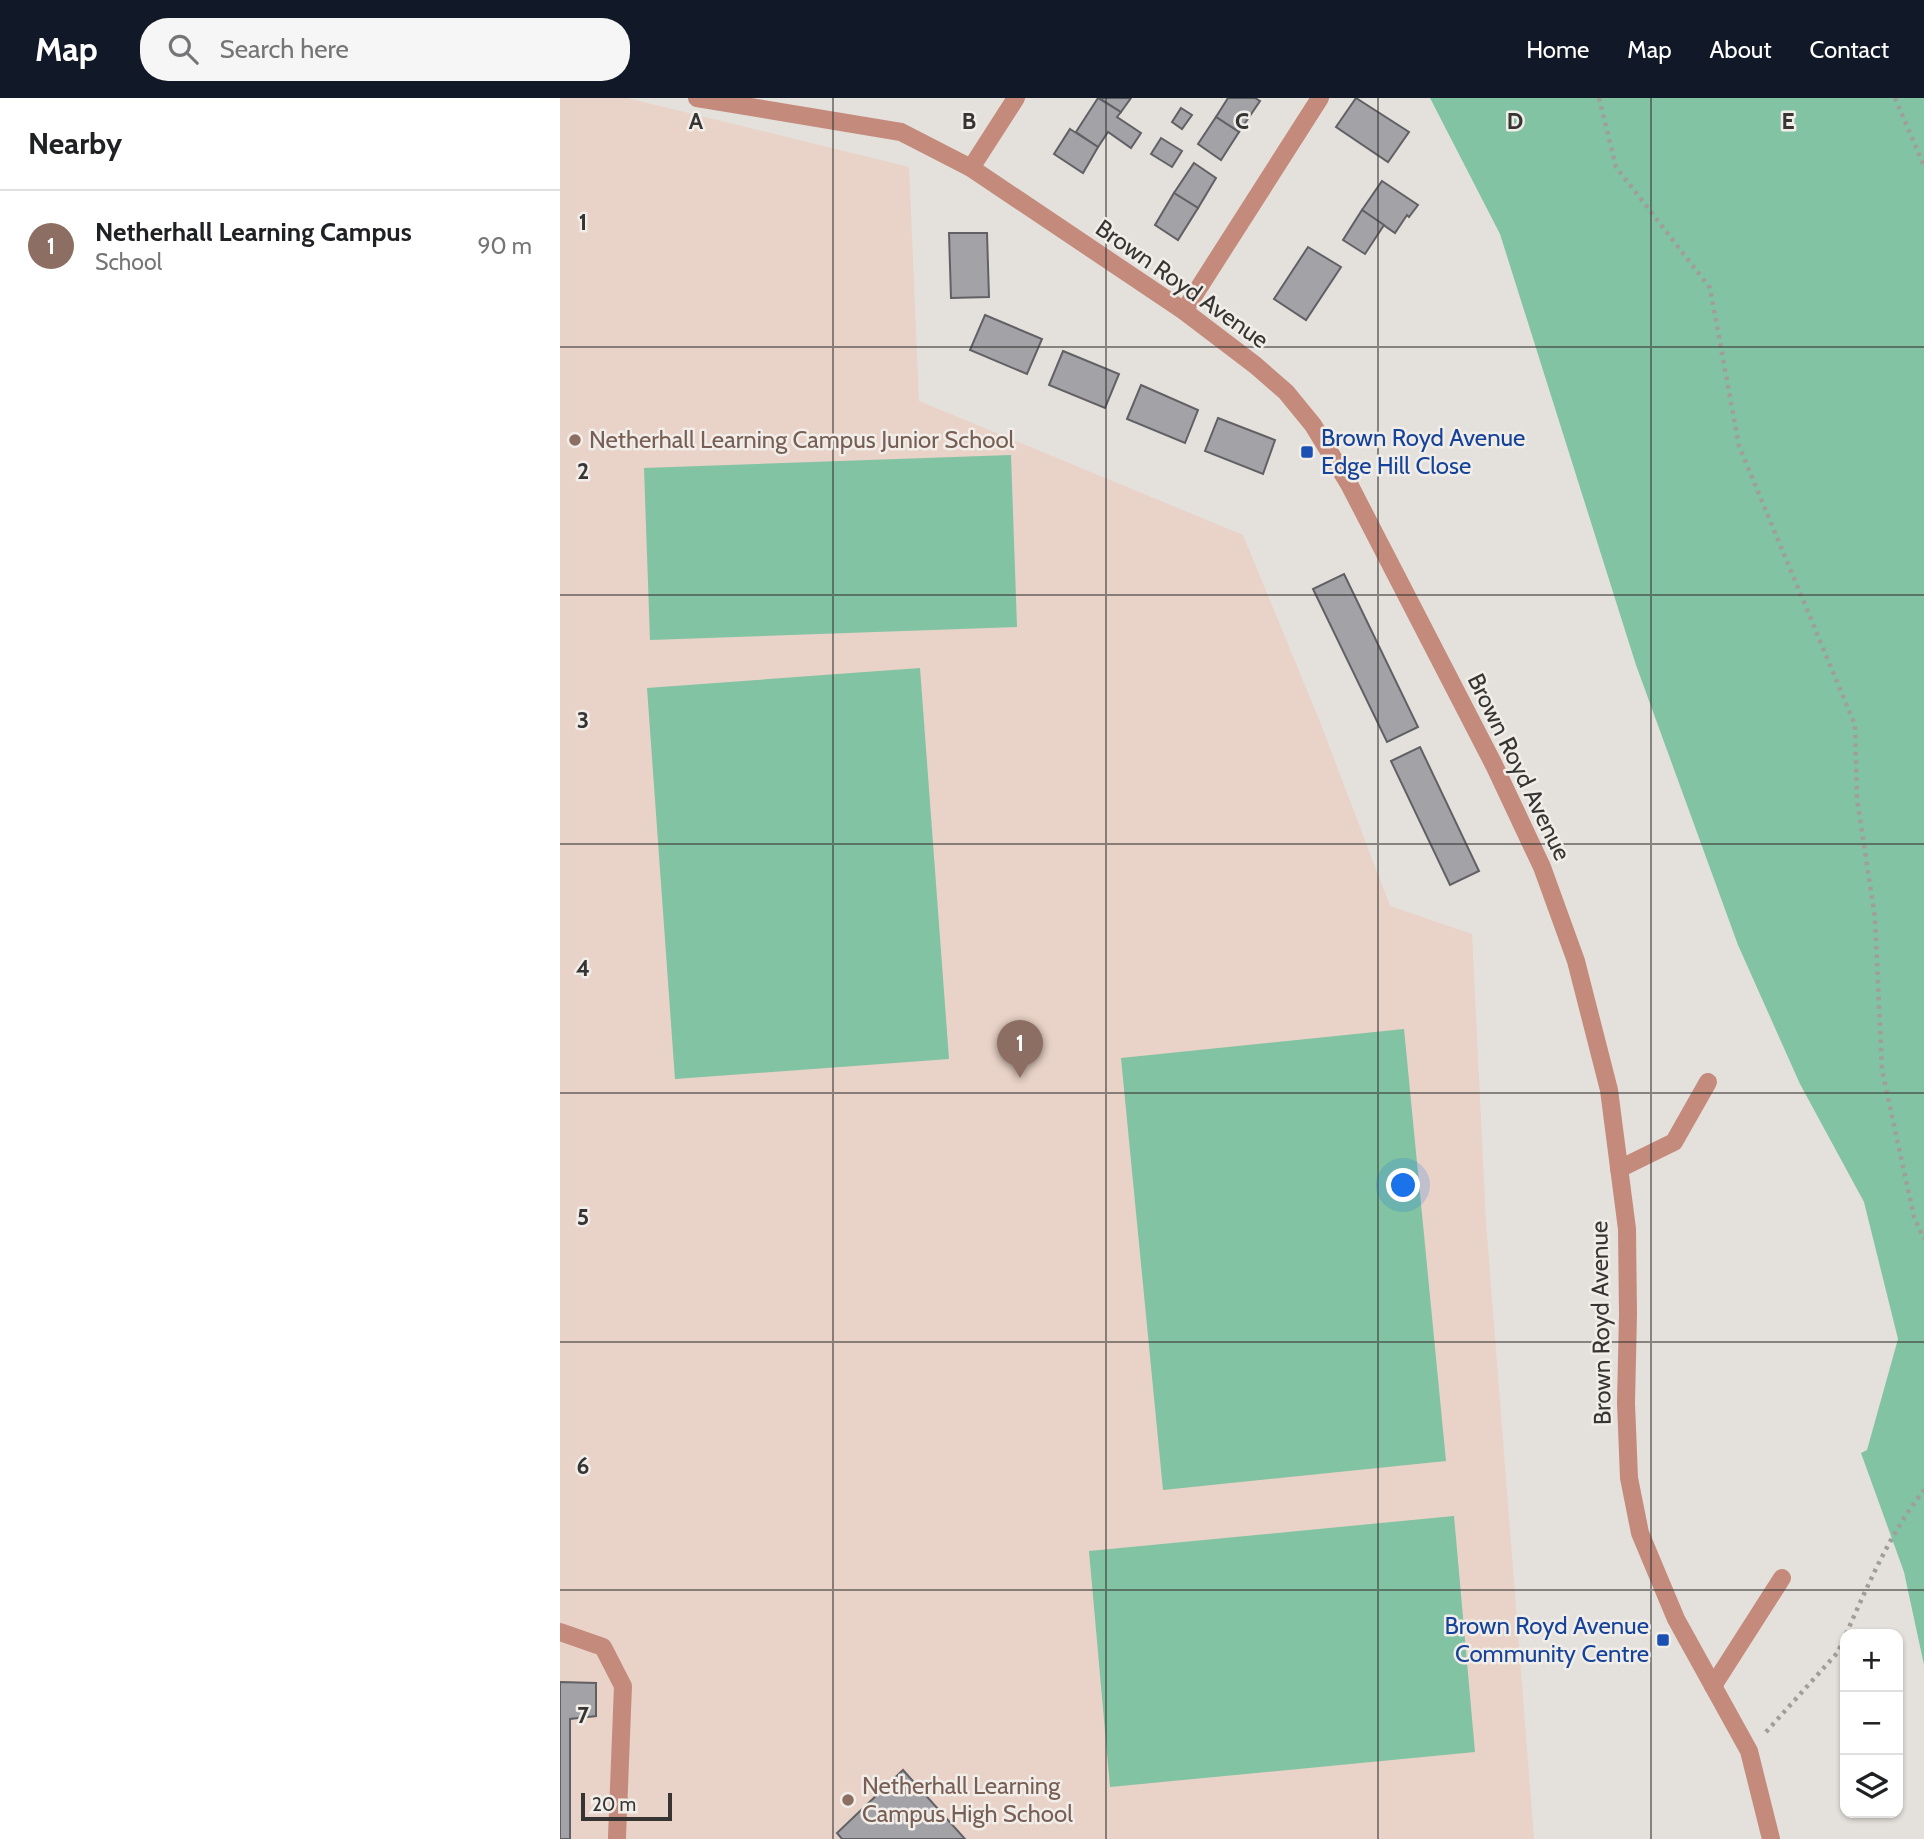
<!DOCTYPE html>
<meta charset="utf-8">
<style>
:root{--surface:#fff;--page:#f6f6f6;--text:#202124;--muted:#757577;--line:#e0e0e0;--accent:#111827}
body{margin:0;font-family:Cabin,sans-serif;background:var(--page);color:var(--text)}
.controls{position:absolute;right:21px;bottom:21px;display:grid;overflow:hidden;border-radius:14px;box-shadow:0 2px 5px #0004}
.controls button{width:63px;height:63px;display:grid;place-items:center;padding:0;border:0;border-bottom:2px solid var(--line);background:var(--surface);color:var(--text);font:35px sans-serif}
.scale{position:absolute;left:21px;bottom:18px;width:91px;box-sizing:border-box;padding-left:7px;border:4px solid #363533;border-top:0;font-size:19px;line-height:24px;white-space:nowrap;color:#363533;-webkit-text-stroke:5px #f1eee9;paint-order:stroke}
.you{position:absolute;left:844px;top:1088px;width:24px;height:24px;margin:-18px;border:5px solid #fff;border-radius:50%;background:#1a73e8;box-shadow:0 0 0 10px #1a73e833}
.badge{display:grid;place-items:center;width:46px;height:46px;border-radius:50%;background:var(--accent);color:#fff;font-size:23px;font-weight:700}
.pin{position:absolute;translate:-50% -58px;filter:drop-shadow(0 2px 4px #0008)}
.pin::after{content:'';position:absolute;top:37px;width:24px;height:21px;background:inherit;clip-path:polygon(0 0,100% 0,50% 100%)}
.list{margin:0;padding:0;list-style:none}
h2{display:flex;justify-content:space-between;align-items:center;height:91px;margin:0;padding:0 28px;font-size:30px}
h2 small{font-size:23px;font-weight:400;color:var(--muted)}
.list li{display:grid;grid-template-columns:46px 1fr auto;gap:21px;align-items:center;box-sizing:border-box;height:112px;padding:0 28px;border-top:2px solid var(--line)}
.list b{display:block;font-size:26px;white-space:nowrap}
.list p{margin:0;font-size:23px;white-space:nowrap;color:var(--muted)}
.list em{font-size:23px;font-style:normal;color:var(--muted)}
.icon{flex:none;width:38px;height:38px;fill:none;stroke:currentColor;stroke-width:2;stroke-linecap:round;stroke-linejoin:round}
.map{position:relative;flex:none;width:1364px;height:1741px;overflow:hidden}
header{display:flex;align-items:center;gap:42px;box-sizing:border-box;height:98px;padding:0 35px;background:var(--accent);color:#fff}
header strong{font-size:33px}
nav{display:flex;gap:38px;margin-inline-start:auto;font-size:24px}
.search{width:490px;height:63px;background:var(--page);display:flex;align-items:center;gap:18px;box-sizing:border-box;padding:0 24px;border-radius:28px;color:var(--muted);font-size:26px}
main{display:flex}
aside{flex:1;background:var(--surface)}
.map>svg:first-child{display:block}
.education{fill:#e9d2c7}
.green{fill:#81c3a3}
.building{fill:#a3a2a7;stroke:#616065;stroke-width:2}
.lines{fill:none;stroke-linecap:round;stroke-linejoin:round}
.path{stroke:#a09e9a;stroke-width:4.5;stroke-dasharray:3.5 5;stroke-linecap:butt}
.minor{stroke:#c48a7c;stroke-width:18}
.grid{fill:none;stroke:#363533;stroke-width:2;stroke-opacity:0.55}
.education-dot{fill:#8d6e63;stroke:#f1eee9;stroke-width:2.5}
.transit-dot{fill:#1a4fb4;stroke:#f1eee9;stroke-width:2.5}
.labels{text-anchor:middle;stroke-width:5;stroke-linejoin:round;paint-order:stroke}
.street-label{font-size:24px;fill:#363533;stroke:#f1eee9}
.transit-label{font-size:24px;fill:#164399;stroke:#f1eee9;text-anchor:start}
.education-label{font-size:24px;fill:#785e54;stroke:#f1eee9;text-anchor:start}
.grid-label{font-size:23px;text-anchor:middle;font-weight:bold;fill:#363533;stroke:#f1eee9;stroke-width:5;stroke-linejoin:round;paint-order:stroke}
</style>
<header>
<strong>Map</strong>
<div class="search"><svg class="icon" aria-label="search" viewBox="0 0 24 24"><circle cx="10" cy="10" r="6"/><path d="M15 15l6 6"/></svg>Search here</div>
<nav><a>Home</a><a>Map</a><a>About</a><a>Contact</a></nav>
</header>
<main>
<aside>
<h2>Nearby<small></small></h2>
<ul class="list">
<li><span class="badge" style="background:#8d6e63">1</span><div><b>Netherhall Learning Campus</b><p>School</p></div><em>90 m</em></li>
</ul>
</aside>
<div class="map">
<svg width="1364" height="1741" viewBox="0 0 1364 1741">
<rect width="100%" height="100%" fill="#e4e1dc"/>
<path class="education" d="M0,0H67L349,69L359,303L683,437L760,624L830,808L912,836L926,1124L974,1741H0Z"/>
<g class="green">
<path d="M870,0H1364V1567L1344,1474L1301,1355L1307,1352L1338,1241L1304,1104L1240,986L1178,847L1076,567L940,136Z"/>
<path d="M451,357L457,529L90,542L84,370Z"/>
<path d="M360,570L389,961L115,981L87,590Z"/>
<path d="M844,931L886,1363L603,1392L561,960Z"/>
<path d="M894,1418L915,1654L550,1689L529,1453Z"/>
</g>
<g class="building">
<path d="M538,0L561,14L557,19L581,35L571,50L548,34L538,49L516,34Z"/>
<path d="M539,0H571L561,14Z"/>
<path d="M668,0H695L700,3L679,34L656,19Z"/>
<path d="M796,0L849,34L828,64L776,29Z"/>
<path d="M621,10L632,17L622,31L612,24Z"/>
<path d="M656,19L679,34L661,62L638,46Z"/>
<path d="M510,31L538,49L523,75L494,56Z"/>
<path d="M601,40L622,53L612,69L591,56Z"/>
<path d="M634,65L656,80L638,110L614,95Z"/>
<path d="M822,83L858,107L849,119L847,117L835,135L802,112Z"/>
<path d="M614,95L638,110L618,142L595,127Z"/>
<path d="M802,112L824,127L805,156L783,142Z"/>
<path d="M389,135H427L429,199L391,200Z"/>
<path d="M748,149L781,169L746,222L714,201Z"/>
<path d="M425,217L482,241L467,276L410,252Z"/>
<path d="M503,253L559,276L545,310L489,287Z"/>
<path d="M581,287L638,312L625,345L567,321Z"/>
<path d="M658,320L715,342L703,376L645,353Z"/>
<path d="M784,476L858,629L827,644L753,491Z"/>
<path d="M860,649L919,773L890,787L831,663Z"/>
<path d="M0,1584L36,1585V1618L10,1621V1741H0Z"/>
<path d="M343,1672L405,1741H282L277,1735Z"/>
</g>
<g class="lines">
<g class="path">
<path d="M1039,0L1056,69L1150,190L1179,348L1295,627L1297,701L1315,820L1322,972L1354,1119L1364,1141"/>
<path d="M1335,0L1364,68"/>
<path d="M1286,1536C1308,1487 1330,1435 1364,1392"/>
<path d="M1206,1634L1278,1554L1285,1538"/>
</g>
<g class="minor">
<path d="M137,0L341,34L411,70L624,213L695,267L726,294L753,327L789,386L934,667L982,769L1016,863L1049,992L1067,1131L1068,1216L1066,1305L1069,1380L1080,1435L1116,1521L1189,1653L1211,1741"/>
<path d="M411,70L456,0"/>
<path d="M624,213L760,0"/>
<path d="M1059,1071L1114,1044L1148,984"/>
<path d="M0,1534L43,1549L63,1588L57,1739"/>
<path d="M1153,1588L1222,1480"/>
</g>
</g>
<path class="grid" d="M273,0V1741M546,0V1741M818,0V1741M1091,0V1741M0,249H1364M0,497H1364M0,746H1364M0,995H1364M0,1244H1364M0,1492H1364"/>
<g class="education-dot">
<circle cx="15" cy="342" r="7"/>
<circle cx="288" cy="1702" r="7"/>
</g>
<g class="transit-dot">
<rect x="740" y="347" width="14" height="14" rx="3.5"/>
<rect x="1096" y="1535" width="14" height="14" rx="3.5"/>
</g>
<g class="labels">
<g class="street-label">
<text transform="translate(622 186) rotate(35)" y="8">Brown Royd Avenue</text>
<text transform="translate(959 669) rotate(64)" y="8">Brown Royd Avenue</text>
<text transform="translate(1041 1225) rotate(-91)" y="8">Brown Royd Avenue</text>
</g>
<g class="transit-label">
<text x="761" y="348">Brown Royd Avenue<tspan x="761" dy="28">Edge Hill Close</tspan></text>
<text x="1089" y="1536" text-anchor="end">Brown Royd Avenue<tspan x="1089" dy="28">Community Centre</tspan></text>
</g>
<g class="education-label">
<text x="29" y="350">Netherhall Learning Campus Junior School</text>
<text x="302" y="1696">Netherhall Learning<tspan x="302" dy="28">Campus High School</tspan></text>
</g>
</g>
<g class="grid-label">
<text x="136" y="31">A</text>
<text x="409" y="31">B</text>
<text x="682" y="31">C</text>
<text x="955" y="31">D</text>
<text x="1228" y="31">E</text>
<text x="23" y="132">1</text>
<text x="23" y="381">2</text>
<text x="23" y="630">3</text>
<text x="23" y="878">4</text>
<text x="23" y="1127">5</text>
<text x="23" y="1376">6</text>
<text x="23" y="1625">7</text>
</g>
</svg>
<div class="controls">
<button>+</button>
<button>−</button>
<button><svg class="icon" aria-label="layers" viewBox="0 0 24 24"><path d="M12 4l9 5-9 5-9-5zM3 14l9 5 9-5"/></svg></button>
</div>
<div class="scale">20 m</div>
<div class="you"></div>
<div class="pin badge" style="left:460px;top:980px;background:#8d6e63">1</div>
</div>
</main>
